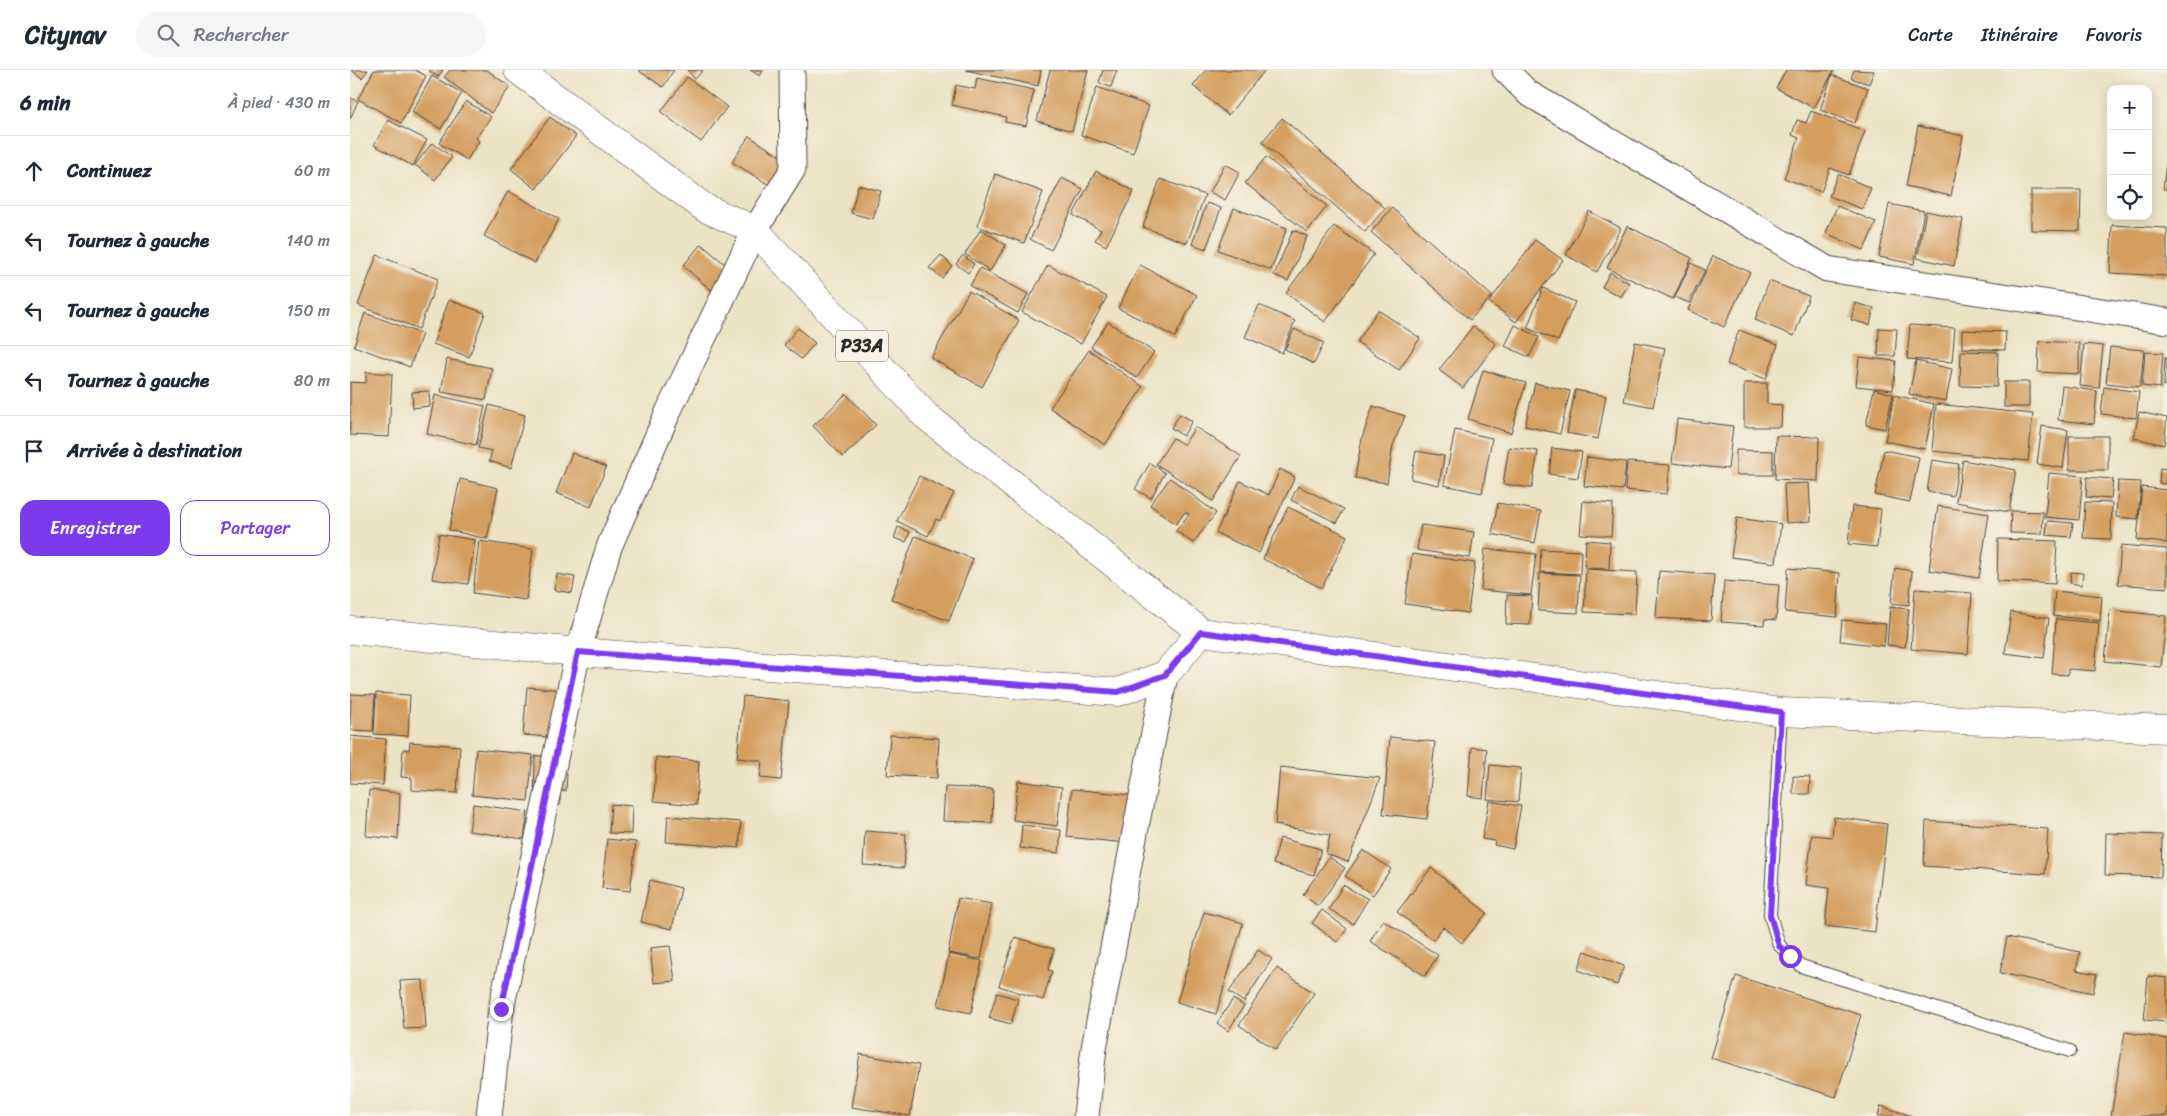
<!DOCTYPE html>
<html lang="fr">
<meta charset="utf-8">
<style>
:root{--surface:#fff;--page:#f6f6f7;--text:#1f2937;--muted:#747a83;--line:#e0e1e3;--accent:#7c3aed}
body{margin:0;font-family:Sriracha,sans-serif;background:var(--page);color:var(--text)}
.controls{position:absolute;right:15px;top:15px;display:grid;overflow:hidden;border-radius:10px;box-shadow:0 2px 12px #0003}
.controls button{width:45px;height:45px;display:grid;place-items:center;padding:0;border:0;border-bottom:1px solid var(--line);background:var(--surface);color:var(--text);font:25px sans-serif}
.stop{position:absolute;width:15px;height:15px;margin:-11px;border:4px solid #7c3aed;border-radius:50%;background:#fff}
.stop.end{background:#7c3aed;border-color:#fff;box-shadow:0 1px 5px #0008}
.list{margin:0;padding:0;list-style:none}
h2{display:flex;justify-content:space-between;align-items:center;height:65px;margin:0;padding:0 20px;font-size:21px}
h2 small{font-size:16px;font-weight:400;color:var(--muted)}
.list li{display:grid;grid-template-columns:32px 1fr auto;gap:15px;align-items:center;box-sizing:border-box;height:70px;padding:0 20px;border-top:1px solid var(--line)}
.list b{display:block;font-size:19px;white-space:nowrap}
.list em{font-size:16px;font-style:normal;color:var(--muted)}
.actions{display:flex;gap:10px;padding:15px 20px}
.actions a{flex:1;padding:11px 0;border:1px solid var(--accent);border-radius:15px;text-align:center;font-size:18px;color:var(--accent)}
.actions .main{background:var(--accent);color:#fff}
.icon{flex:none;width:28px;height:28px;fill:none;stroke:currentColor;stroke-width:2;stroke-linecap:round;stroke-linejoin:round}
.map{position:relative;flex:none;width:1817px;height:1046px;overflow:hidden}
header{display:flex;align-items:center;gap:30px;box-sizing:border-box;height:70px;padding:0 25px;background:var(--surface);border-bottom:1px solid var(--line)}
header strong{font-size:24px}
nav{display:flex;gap:28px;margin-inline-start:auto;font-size:18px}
.search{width:350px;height:45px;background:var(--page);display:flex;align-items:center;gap:12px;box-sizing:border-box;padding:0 18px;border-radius:28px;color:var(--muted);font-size:19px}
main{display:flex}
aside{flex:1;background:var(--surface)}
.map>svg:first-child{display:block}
.building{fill:#d49e5e}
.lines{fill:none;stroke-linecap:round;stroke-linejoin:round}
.service-casing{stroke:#484742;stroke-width:14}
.minor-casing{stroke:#484742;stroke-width:27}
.tertiary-casing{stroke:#484742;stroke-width:29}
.primary-casing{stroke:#484742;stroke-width:29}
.service{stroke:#fff;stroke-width:12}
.minor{stroke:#fff;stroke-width:25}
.tertiary{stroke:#fff;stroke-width:28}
.primary{stroke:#fff;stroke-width:28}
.route{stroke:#7c3aed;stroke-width:6}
.labels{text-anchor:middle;stroke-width:4;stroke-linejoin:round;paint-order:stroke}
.shield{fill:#f7f3e8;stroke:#686764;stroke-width:1}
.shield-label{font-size:18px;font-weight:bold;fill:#2b2b2b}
</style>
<header>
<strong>Citynav</strong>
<div class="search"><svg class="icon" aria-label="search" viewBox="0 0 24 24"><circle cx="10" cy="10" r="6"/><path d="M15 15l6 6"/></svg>Rechercher</div>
<nav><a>Carte</a><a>Itinéraire</a><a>Favoris</a></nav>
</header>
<main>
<aside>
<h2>6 min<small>À pied · 430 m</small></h2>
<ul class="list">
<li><svg class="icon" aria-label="ahead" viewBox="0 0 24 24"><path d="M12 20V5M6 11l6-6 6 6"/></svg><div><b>Continuez</b></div><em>60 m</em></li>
<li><svg class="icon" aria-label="left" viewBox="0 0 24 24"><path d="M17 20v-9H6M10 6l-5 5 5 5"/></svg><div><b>Tournez à gauche</b></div><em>140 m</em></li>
<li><svg class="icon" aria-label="left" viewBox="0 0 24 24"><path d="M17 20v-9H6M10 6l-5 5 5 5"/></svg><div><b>Tournez à gauche</b></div><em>150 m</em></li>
<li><svg class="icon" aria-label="left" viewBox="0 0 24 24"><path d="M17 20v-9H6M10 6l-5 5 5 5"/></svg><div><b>Tournez à gauche</b></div><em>80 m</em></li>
<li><svg class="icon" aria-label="arrive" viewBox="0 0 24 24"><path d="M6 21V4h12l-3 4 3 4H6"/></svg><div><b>Arrivée à destination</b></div></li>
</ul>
<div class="actions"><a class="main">Enregistrer</a><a>Partager</a></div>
</aside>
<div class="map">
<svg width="1817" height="1046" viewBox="0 0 1817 1046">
<rect width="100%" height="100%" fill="#f7f3e8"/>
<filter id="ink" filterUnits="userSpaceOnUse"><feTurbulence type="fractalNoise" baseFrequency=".02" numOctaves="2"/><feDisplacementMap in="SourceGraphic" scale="10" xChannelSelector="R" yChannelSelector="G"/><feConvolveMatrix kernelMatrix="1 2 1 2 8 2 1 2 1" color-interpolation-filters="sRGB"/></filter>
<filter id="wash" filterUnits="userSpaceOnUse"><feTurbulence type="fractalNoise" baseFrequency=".0096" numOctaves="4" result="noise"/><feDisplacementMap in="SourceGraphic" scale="20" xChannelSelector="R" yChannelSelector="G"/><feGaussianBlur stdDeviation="1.12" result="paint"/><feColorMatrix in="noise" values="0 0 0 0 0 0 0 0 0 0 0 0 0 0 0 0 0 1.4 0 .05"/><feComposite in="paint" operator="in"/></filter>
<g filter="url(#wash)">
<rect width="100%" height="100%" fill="#ece3c4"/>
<g id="blocks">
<g class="building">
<path d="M1,0H18L12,8Z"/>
<path d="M24,0H65L76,6L51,53L8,29Z"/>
<path d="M78,0H93L88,7Z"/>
<path d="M100,0H137L160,17L141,43L94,7Z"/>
<path d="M288,0H324L313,17Z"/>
<path d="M337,0H353L345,9Z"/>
<path d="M400,0H413L410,6Z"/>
<path d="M616,0H691L688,16Z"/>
<path d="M700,0H738L722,61L687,51Z"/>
<path d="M753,0H767L761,17L749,13Z"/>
<path d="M856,0H915L878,45L843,16Z"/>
<path d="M1436,0H1484L1464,38L1426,18Z"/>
<path d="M1504,0L1524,1L1519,14L1501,8Z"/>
<path d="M1482,5L1518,18L1505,53L1470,40Z"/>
<path d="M82,6L112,23L91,59L62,42Z"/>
<path d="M337,7L377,37L351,72L311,42Z"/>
<path d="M627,8L684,20L676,56L655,52L656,47L602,35L606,15L625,19Z"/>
<path d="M747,17L799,36L783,83L731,65Z"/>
<path d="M0,28L8,31L0,49Z"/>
<path d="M116,31L141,47L126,68L129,71L117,90L89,73Z"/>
<path d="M1461,41L1515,61L1499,105L1480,98L1471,122L1434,108L1449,68L1442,65L1447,50L1456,53Z"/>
<path d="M200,47L226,66L186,119L161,99Z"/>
<path d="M932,48L1035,138L1015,162L912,72Z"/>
<path d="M38,50L77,70L63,96L24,75Z"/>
<path d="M1568,56L1613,66L1601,126L1556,116Z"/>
<path d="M399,66L442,94L426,119L382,92Z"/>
<path d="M82,73L102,87L85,110L65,95Z"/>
<path d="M916,87L977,136L957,162L895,113Z"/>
<path d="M875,94L890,102L875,130L860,122Z"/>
<path d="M1816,94H1817V119H1813Z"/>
<path d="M746,101L784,121L756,176L745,170L751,160L723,145Z"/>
<path d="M645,104L693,122L674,173L627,156Z"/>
<path d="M1488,104L1521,118L1512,139L1479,126Z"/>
<path d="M712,108L733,119L701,180L680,169Z"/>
<path d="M810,109L855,125L837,173L793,157Z"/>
<path d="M508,115L531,121L523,149L501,143Z"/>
<path d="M1681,120H1731L1730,161L1681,160Z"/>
<path d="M158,121L209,149L185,193L134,166Z"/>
<path d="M857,133L871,138L856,179L842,174Z"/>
<path d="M1539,134L1574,141L1564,194L1529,187Z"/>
<path d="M1487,136L1526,152L1514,180L1476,163Z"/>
<path d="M884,138L937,158L921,200L868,180Z"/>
<path d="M1042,138L1142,226L1120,250L1021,162Z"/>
<path d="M1239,141L1271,158L1247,202L1216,185Z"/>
<path d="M1576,141L1613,149L1604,196L1567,188Z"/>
<path d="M1762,155L1817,158V206L1760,203Z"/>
<path d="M984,156L1024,184L975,252L936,223Z"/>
<path d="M1277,156L1342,188L1323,229L1257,198Z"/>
<path d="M631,159L656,175L640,201L615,184Z"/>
<path d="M943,160L957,166L938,211L924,205Z"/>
<path d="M1185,170L1213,190L1166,252L1139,232Z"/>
<path d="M351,174L393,209L374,231L333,196Z"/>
<path d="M27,185L88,209L69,259L8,235Z"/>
<path d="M591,185L602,196L592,208L579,198Z"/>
<path d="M613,185L624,194L618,203L606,194Z"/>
<path d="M1363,186L1400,202L1374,257L1338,240Z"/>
<path d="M1341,193L1355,200L1339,233L1325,227Z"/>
<path d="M698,195L757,227L731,274L672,242Z"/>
<path d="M790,195L847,225L825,267L768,238Z"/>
<path d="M630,198L678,224L668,243L620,216Z"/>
<path d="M1260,202L1279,213L1271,227L1252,217Z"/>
<path d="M1419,211L1459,226L1444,266L1405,250Z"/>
<path d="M1193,218L1225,232L1208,271L1177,258Z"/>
<path d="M619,221L669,250L632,317L581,288Z"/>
<path d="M99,230L135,243L119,287L83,274Z"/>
<path d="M1505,233L1524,238L1520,255L1501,250Z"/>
<path d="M909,235L945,251L932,283L895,267Z"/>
<path d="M1028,240L1070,268L1049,300L1007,272Z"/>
<path d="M15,243L72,264L60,297L4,276Z"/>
<path d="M758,252L804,282L787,308L741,277Z"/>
<path d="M1165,255L1189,267L1179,287L1155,276Z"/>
<path d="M1560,255L1605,258L1602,292L1557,289Z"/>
<path d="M1123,256L1146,274L1113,318L1089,300Z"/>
<path d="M448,258L465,273L451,289L434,275Z"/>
<path d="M1529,258L1547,259L1545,286H1528Z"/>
<path d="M944,259L974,273L964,294L935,279Z"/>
<path d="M1389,260L1428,275L1416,309L1377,294Z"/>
<path d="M1612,260L1656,262L1655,280L1612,278Z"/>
<path d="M1689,271L1729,273V304L1688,302Z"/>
<path d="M1285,272L1315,278L1303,337L1274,331Z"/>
<path d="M1734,274L1753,276L1749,318L1730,316Z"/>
<path d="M1760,277L1794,280L1790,317L1756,313Z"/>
<path d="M739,280L793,317L755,375L700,338Z"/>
<path d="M1611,281L1648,282L1647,317L1610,316Z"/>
<path d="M1795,282L1813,283L1810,318L1792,316Z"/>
<path d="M1509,287L1546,291L1543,320L1506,316Z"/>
<path d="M1815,288H1817V317L1814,316Z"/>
<path d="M97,289L142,298L136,330L91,322Z"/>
<path d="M1566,291L1602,299L1596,331L1559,324Z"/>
<path d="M1133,300L1176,313L1161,363L1118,349Z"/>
<path d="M16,302L42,304L39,367L0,365V312L16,313Z"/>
<rect x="1654" y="312" width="25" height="25"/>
<path d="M1185,313L1220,321L1210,364L1175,356Z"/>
<path d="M1394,313H1417V334L1432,335L1431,357H1394Z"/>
<path d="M1712,316L1747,321L1744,354L1708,350Z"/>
<path d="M1754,317L1789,322L1786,348L1751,344Z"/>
<path d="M1524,319L1543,324L1535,359L1516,355Z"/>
<path d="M1225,320L1256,326L1248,369L1217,363Z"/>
<path d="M79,321L80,336L63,338L62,322Z"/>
<path d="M496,324L526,355L493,387L463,356Z"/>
<path d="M85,325L135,336L126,375L77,364Z"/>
<path d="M1544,325L1584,334L1575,379L1535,371Z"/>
<path d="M1586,334L1683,344L1678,391L1582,381Z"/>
<path d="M139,335L175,345L161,398L139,391L142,381L128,378Z"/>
<path d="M1023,336L1055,346L1043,375L1037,413L1005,408L1012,368Z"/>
<path d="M1789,342L1817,348L1814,375L1784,368Z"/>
<path d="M830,344L842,351L833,366L821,358Z"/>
<path d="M1327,349L1383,356L1378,399L1322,393Z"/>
<path d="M1692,356L1718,360L1713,398L1687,394Z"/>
<path d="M845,357L891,386L863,431L806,394L823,368L834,375Z"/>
<path d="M1105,360L1142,368L1132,423L1094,415Z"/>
<path d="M1426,366L1469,367L1468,411L1425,409Z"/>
<rect x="1719" y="366" width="39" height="34"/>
<path d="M1159,377L1188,381L1182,418L1153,414Z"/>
<path d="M1202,378L1232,382L1228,408L1199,404Z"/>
<path d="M1386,380L1423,381V405H1386Z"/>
<path d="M1534,380L1569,387L1560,432L1525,425Z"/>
<path d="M1066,381L1094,386L1089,415L1061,409Z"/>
<path d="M222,383L256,397L241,437L206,423Z"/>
<path d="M1237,387L1276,392L1273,420L1234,416Z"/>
<path d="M1582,390L1609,394L1603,426L1577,421Z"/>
<path d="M1613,390L1666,400L1659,442L1606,432Z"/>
<path d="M1277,392L1320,395L1317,424L1275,420Z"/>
<path d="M800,393L815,403L801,428L785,419Z"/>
<path d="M1810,398L1817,399V414L1809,413Z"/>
<path d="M930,399L945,407L909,483L866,463L890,411L919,425Z"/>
<path d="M1699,403L1733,406L1729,450L1695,447Z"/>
<path d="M569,406L604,423L590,451L586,449L578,466L547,451Z"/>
<path d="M1737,407L1763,409L1761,429L1736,427Z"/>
<path d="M820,408L866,443L843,473L826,461L839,444L835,442L826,454L800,435Z"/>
<path d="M110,409L148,418L137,469L99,460Z"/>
<path d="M1768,411L1791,412L1788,449L1766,447Z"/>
<path d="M1459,413L1461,451L1436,453L1434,414Z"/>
<path d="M948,416L994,439L987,453L941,430Z"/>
<path d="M1792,417L1817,420V473L1787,470Z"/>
<path d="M1233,431L1263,434L1261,466L1230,464Z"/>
<path d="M1735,432L1762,433L1761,469L1733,468Z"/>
<path d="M1148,433L1191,441L1185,473L1142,464Z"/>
<path d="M1502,436L1531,439L1527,477L1498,474Z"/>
<path d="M1588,436L1639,444L1629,508L1579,500Z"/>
<path d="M938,437L997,466L972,518L913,489Z"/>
<path d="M1661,441L1693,442L1692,464L1660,463Z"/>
<path d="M1387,448L1431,454L1426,493L1381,487Z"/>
<path d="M1697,451L1723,453L1721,467L1696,465Z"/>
<path d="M1071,455L1124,462L1120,488L1067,480Z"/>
<path d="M548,457L560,462L556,472L544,468Z"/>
<path d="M89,464L125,470L118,514L82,509Z"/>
<path d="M565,466L623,489L599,551L541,529Z"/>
<path d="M1648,469L1707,471L1705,514L1647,511Z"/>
<path d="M1236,470L1260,472L1259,499L1235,498Z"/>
<path d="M129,471L183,479L176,530L123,523Z"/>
<path d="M1771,475L1817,479V518L1768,514Z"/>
<path d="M1135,479L1186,484L1181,525L1131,520Z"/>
<path d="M1191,479L1231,481L1230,504L1190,502Z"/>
<path d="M1062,484L1125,493L1118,543L1055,534Z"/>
<path d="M1438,498L1490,503L1487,547L1435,542Z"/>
<path d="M1545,498L1562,501L1559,535L1541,533Z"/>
<path d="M1236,499L1287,502L1285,544L1234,542Z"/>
<path d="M1309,501L1364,505L1361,551L1306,548Z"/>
<path d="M1721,502L1733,503L1732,515L1720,513Z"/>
<path d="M1190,503L1230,505L1228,543L1188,541Z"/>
<path d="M207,504L225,507L222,523L204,520Z"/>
<path d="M1374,511L1429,515L1426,550L1415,549L1414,555L1371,552Z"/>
<path d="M1565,519L1622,523L1618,584L1561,579Z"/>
<path d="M1705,521L1752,526L1750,551L1703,546Z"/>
<path d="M1157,525L1182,526L1180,555L1156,554Z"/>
<path d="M1540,537L1559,539L1555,577L1537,575Z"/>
<path d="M1760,540L1816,546L1811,597L1755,591Z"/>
<path d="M1661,542L1699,548L1694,588L1655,583Z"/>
<path d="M1706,549L1749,553L1745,601L1718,599V605L1702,604Z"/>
<path d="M1492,550L1536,554L1534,576L1490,571Z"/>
<path d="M177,617L215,620L211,668L173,665Z"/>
<path d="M26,623L60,625L58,666L24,664Z"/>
<path d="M1,624L25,625L23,661L0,660Z"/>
<path d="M393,626L439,631L431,710L410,708L412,691L387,688Z"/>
<path d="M540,665L589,668L587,708L537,705Z"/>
<path d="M0,666L36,669L33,715L0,713Z"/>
<path d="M1040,667L1085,672L1077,749L1033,744Z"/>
<path d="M60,672L110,676L107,723L62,720V708L51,707L53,679L59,680Z"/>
<path d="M1122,677L1137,679L1133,728L1118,726Z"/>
<path d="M126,679L183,685L178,731L122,725Z"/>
<path d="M185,686H211V703H217L216,721H210V735H184Z"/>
<path d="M306,687L349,691L346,735L304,731Z"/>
<path d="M1140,695L1171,698L1168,732L1137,729Z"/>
<path d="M930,697L1030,708L998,792L976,784L980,765L925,755Z"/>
<path d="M1443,706L1460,707L1459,724H1443Z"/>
<path d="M668,711L712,717L707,756L663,750Z"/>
<path d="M595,717L643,719L642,753L593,751Z"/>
<path d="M722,719L780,725L776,773L717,767Z"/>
<path d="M19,720L50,723L48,769L16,766Z"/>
<path d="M1139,731L1171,736L1163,779L1144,775L1145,771L1132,769Z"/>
<path d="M123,734L178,742L174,769L119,761Z"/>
<path d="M261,734L282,736L281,764L259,763Z"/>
<path d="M318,746L391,752L389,778L316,772Z"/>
<path d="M1484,747L1537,754L1525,862L1475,856L1479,818L1456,815L1462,765L1482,767Z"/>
<path d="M1576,751L1698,759L1695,804L1574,796Z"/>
<path d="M672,755L711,760L709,783L670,778Z"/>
<path d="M515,761L556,764L554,798L513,795Z"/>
<path d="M1756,763L1812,765L1811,807L1755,805Z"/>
<path d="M930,768L971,779L964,805L923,794Z"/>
<path d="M257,769L286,772L280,821L252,818Z"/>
<path d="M1013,780L1041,799L1023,825L995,806Z"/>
<path d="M979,787L995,798L968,836L953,825Z"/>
<path d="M1081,798L1137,843L1112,873L1093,857L1083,870L1047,842Z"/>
<path d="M300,810L331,818L322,859L291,852Z"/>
<path d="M993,815L1018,829L1003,854L979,839Z"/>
<path d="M608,828L642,834L631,889L598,883Z"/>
<path d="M972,840L997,859L987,872L962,853Z"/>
<path d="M854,842L893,853L866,944L827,932Z"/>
<path d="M1033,850L1088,885L1075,906L1020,871Z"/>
<path d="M665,867L704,879L698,900L702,901L693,930L649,916Z"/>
<path d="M1657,867L1730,882L1726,900L1747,904L1743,923L1650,903Z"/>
<path d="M320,876L325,911L304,913L300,878Z"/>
<path d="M908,880L922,889L894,932L879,922Z"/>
<path d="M1235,881L1274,896L1267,915L1228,900Z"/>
<path d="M599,884L632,891L621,943L588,936Z"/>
<path d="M927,898L964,923L926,980L889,955Z"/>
<path d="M1386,906L1511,945L1486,1027L1361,988Z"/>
<path d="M1798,906L1817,908V952L1794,950Z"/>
<path d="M73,910L76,958L54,959L50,911Z"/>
<path d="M647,923L668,929L661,954L639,948Z"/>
<path d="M883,929L894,936L878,961L867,953Z"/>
<path d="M1775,962L1817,969V1046H1761Z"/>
<path d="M510,984L569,995L560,1046L501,1037Z"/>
<path d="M1531,1036L1562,1046H1528Z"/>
</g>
</g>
</g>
<g filter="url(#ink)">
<use href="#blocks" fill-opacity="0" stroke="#484742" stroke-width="1"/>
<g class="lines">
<g class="service-casing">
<path id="service" d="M1431,642L1420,845L1429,875L1451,896L1720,981"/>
</g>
<g class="minor-casing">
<g id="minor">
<path d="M1155,0L1178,23L1477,199L1817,251"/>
<path d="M139,1046L151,939L228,582L259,477L319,340L405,160L443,99L442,0"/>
<path d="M736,1046L744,978L815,605"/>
</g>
</g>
<g class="tertiary-casing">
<path id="tertiary" d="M0,560L228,582L768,622L815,605L851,562"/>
</g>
<g class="primary-casing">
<path id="primary" d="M168,0L355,138L405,160L576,346L851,562L1431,642L1817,659"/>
</g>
<use href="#service" class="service"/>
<use href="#minor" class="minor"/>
<use href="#tertiary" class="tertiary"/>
<use href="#primary" class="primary"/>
</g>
</g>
<g class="lines" filter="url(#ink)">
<path class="route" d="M151,939L228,582L768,622L815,605L851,562L1431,642L1420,845L1429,876L1440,886"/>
</g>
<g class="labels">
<rect class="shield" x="486" y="260.5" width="52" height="31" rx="4"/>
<g class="shield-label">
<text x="512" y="282">P33A</text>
</g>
</g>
</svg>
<div class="controls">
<button>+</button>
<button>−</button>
<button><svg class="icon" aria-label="locate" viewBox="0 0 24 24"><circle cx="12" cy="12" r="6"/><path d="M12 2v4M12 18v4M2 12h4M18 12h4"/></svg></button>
</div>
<div class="stop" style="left:1440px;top:886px"></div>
<div class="stop end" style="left:151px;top:939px"></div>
</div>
</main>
